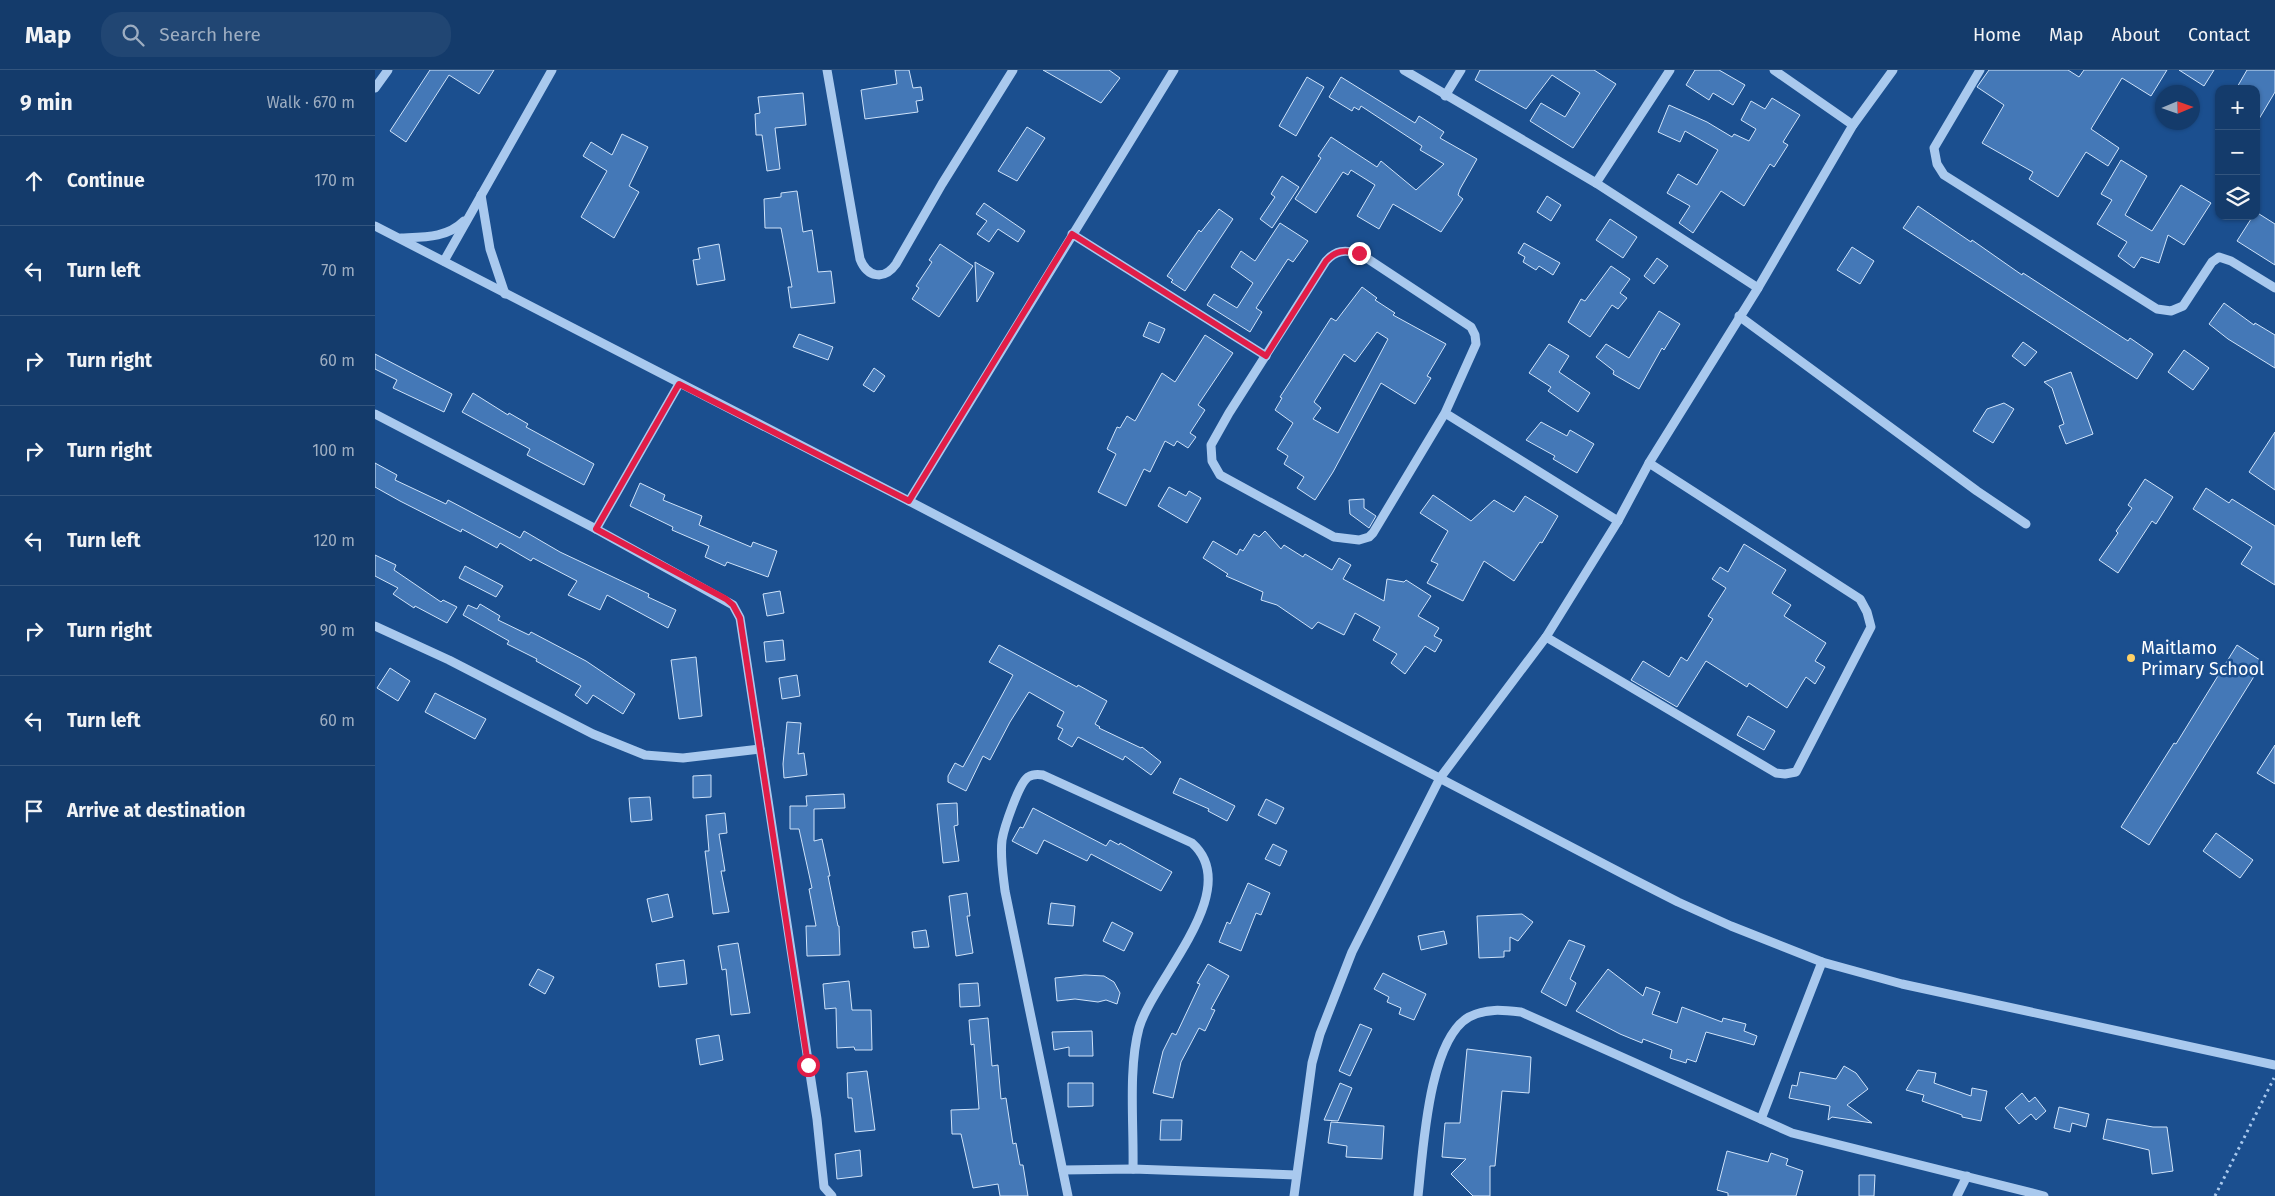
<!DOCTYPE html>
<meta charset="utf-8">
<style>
:root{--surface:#143b6b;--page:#214673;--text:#f1f3f6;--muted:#9dadc1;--line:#33557e}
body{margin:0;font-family:"Fira Sans",sans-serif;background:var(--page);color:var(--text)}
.controls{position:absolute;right:15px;top:15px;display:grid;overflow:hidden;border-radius:10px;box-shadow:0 1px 4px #0004}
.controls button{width:45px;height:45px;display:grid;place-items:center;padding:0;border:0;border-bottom:1px solid var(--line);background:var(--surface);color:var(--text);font:25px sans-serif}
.compass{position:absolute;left:1780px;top:15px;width:45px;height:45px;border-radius:50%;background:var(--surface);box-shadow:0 1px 4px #0004;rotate:88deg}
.stop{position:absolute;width:15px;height:15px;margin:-11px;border:4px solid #e11d48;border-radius:50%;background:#fff}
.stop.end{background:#e11d48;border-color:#fff;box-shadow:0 1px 5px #0008}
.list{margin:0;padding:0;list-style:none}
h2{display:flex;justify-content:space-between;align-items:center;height:65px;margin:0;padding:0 20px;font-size:21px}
h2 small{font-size:16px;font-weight:400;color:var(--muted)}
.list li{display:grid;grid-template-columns:32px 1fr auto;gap:15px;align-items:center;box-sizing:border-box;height:90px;padding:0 20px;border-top:1px solid var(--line)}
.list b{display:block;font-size:19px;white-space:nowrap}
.list em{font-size:16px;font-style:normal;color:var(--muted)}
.icon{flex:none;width:28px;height:28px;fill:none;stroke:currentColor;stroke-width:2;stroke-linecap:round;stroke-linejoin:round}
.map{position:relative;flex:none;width:1900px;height:1126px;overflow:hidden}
header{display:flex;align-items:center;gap:30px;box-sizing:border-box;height:70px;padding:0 25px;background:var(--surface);border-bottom:1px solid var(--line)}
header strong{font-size:24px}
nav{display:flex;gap:28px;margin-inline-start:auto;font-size:18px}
.search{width:350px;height:45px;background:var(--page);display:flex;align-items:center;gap:12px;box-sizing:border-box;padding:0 18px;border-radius:20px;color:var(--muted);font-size:19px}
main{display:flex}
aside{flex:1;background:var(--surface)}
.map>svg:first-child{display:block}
.building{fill:#4478b7;stroke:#cfe3fa;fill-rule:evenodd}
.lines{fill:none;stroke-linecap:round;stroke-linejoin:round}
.path{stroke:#a9c9ee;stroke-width:3;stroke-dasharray:2.5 4;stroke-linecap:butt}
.minor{stroke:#a9c9ee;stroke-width:9}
.route{stroke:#e11d48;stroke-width:6}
.poi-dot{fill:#ffd166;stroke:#1b4f8f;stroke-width:2}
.labels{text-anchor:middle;stroke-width:5;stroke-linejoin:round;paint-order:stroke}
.poi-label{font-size:18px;fill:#fff;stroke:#1b4f8f;text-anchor:start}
</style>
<header>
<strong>Map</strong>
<div class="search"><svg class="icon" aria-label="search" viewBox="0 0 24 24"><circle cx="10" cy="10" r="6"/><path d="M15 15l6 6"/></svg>Search here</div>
<nav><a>Home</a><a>Map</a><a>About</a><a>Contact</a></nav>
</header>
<main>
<aside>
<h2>9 min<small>Walk · 670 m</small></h2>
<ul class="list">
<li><svg class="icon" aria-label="ahead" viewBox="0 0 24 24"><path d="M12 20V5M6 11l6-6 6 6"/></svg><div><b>Continue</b></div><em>170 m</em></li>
<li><svg class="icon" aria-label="left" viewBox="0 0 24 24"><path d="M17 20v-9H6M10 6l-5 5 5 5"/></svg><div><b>Turn left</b></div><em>70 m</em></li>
<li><svg class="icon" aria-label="right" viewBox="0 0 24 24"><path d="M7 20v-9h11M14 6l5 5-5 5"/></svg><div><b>Turn right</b></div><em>60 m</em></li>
<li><svg class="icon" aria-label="right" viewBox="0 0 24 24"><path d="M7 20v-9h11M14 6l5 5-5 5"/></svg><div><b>Turn right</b></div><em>100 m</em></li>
<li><svg class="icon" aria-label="left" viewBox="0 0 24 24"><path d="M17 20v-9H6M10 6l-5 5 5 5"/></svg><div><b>Turn left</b></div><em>120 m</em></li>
<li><svg class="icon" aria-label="right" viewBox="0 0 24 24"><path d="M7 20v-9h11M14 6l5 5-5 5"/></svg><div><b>Turn right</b></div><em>90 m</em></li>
<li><svg class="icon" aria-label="left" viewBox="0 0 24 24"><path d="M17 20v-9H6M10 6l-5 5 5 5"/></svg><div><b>Turn left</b></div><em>60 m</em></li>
<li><svg class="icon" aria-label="arrive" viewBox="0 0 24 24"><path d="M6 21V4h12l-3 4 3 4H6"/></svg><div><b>Arrive at destination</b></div></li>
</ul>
</aside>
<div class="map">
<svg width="1900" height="1126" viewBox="0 0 1900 1126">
<rect width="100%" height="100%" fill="#1b4f8f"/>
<g class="building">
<path d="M55,0H119L104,24L74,5L31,72L15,61Z"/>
<path d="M520,0H534L538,18L546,17L548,30L541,31L543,42L490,49L486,20L522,14Z"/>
<path d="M668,0H734L745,8L726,33Z"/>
<path d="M1105,0H1219L1241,14L1198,78L1155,51L1166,33L1190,47L1205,23L1177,5L1151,39L1100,10Z"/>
<path d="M1320,0H1344L1370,15L1358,35L1338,23L1334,30L1311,15Z"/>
<path d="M1614,0H1693L1704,7L1709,0H1792L1776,26L1747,8L1716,59L1744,78L1733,96L1711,82L1683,127L1654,109L1658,102L1607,73L1629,35L1602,17Z"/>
<path d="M1804,0H1839L1829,16Z"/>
<path d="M1872,0H1900V22L1881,54V19H1861Z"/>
<path d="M932,7L949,17L921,66L904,56Z"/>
<path d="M966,7L1040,53L1044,46L1069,62L1065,68L1102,89L1085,119L1083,125L1088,129L1066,162L1018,134L1004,159L982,146L1000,115L976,100L973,105L968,102L941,143L920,129L946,88L943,86L956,67L1002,97L1006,91L1041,120L1069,94L1045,80L1047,76L986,36L984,40L979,37L977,41L954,27Z"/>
<path d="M428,23L431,55L400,58L405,99L392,101L387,65H381L380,44L385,43L383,27Z"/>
<path d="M1397,28L1425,45L1408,72L1413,75L1399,97L1395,94L1369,136L1346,121L1318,163L1304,153L1315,136L1292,123L1303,104L1322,115L1343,80L1310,61L1305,72L1283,62L1294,35L1332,52L1357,67L1359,64L1374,71L1381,59L1366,50L1376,31L1390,39Z"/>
<path d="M652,57L670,68L642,111L623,101Z"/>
<path d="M247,64L273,77L254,116L264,122L239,168L206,147L232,101L208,86L216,72L237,85Z"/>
<path d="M1746,90L1772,106L1750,145L1777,161L1806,115L1836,133L1809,175L1793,165L1784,193L1766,187L1759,198L1743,186L1752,172L1722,154L1737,130L1726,124Z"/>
<path d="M907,106L924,117L897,158L885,149L900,127L896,124Z"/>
<path d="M422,121L428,162L437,160L443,202L456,201L460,233L416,238L413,217H417L406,158H390L389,129L406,127V123Z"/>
<path d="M1172,126L1186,135L1176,151L1162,142Z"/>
<path d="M609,133L650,161L643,172L623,159L614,172L602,164L612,151L601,144Z"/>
<path d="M1543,136L1596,172L1597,170L1647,205L1648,203L1753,271L1755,268L1778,284L1762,309L1528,158Z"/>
<path d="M844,139L858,149L810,221L796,212L798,210L792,206L824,160L826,162Z"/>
<path d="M1881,142L1900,154V195L1862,171L1878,146H1881Z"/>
<path d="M1235,149L1262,167L1248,188L1221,170Z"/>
<path d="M905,153L933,171L918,192L913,189L881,238L887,242L875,262L832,235L839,224L862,238L878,213L856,197L866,181L880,191Z"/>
<path d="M1149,173L1185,193L1178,205L1164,196L1161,200L1148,192L1150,187L1143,183Z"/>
<path d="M344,174L350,210L322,215L318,190L325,189L323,178Z"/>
<path d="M565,174L598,196L564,247L537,229L544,218L541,216L557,192L554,190Z"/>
<path d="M1477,177L1499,191L1485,214L1462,200Z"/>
<path d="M1282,188L1293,196L1279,214L1269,206Z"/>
<path d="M600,192L619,203L602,232Z"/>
<path d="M1236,196L1255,209L1245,223L1252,228L1243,239L1237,235L1215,267L1193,252L1206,229L1210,231Z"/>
<path d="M987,217L1002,228L1000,230L1020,243L1018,245L1071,274L1052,306L1056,308L1040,334L1006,313L958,402L940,430L922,418L929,407L909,394L913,386L902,379L918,353L900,340L907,328L905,327L956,248L961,251ZM1002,262L1013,269L963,363L938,349L946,338L939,332L969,284L980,292Z"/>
<path d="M1849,233L1879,255L1880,253L1900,265V298L1853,269L1834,254Z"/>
<path d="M1284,241L1305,254L1289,280L1287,278L1264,319L1238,304L1239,301L1221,287L1231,274L1254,288Z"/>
<path d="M774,252L790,259L784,273L768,266Z"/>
<path d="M424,264L458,277L453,290L418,277Z"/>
<path d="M830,265L858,283L823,335L830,340L815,363L821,367L813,378L802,371L799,376L790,371L775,402L769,399L751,436L723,422L741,384L732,379L742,357L745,358L752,346L760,351L787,303L800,312Z"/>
<path d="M1648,272L1662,282L1650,296L1637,286Z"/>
<path d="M1174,274L1194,286L1184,302L1215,323L1203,342L1173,321L1176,317L1154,303Z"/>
<path d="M1809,280L1834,298L1818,320L1793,302Z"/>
<path d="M0,284L77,324L69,342L18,318L22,310L0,299Z"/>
<path d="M499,298L510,306L499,322L488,315Z"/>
<path d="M1696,302L1718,364L1691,374L1684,356L1689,354L1677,318L1669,312Z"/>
<path d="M98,323L133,345L134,343L153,354L151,357L219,394L209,415L152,385L155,379L87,342Z"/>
<path d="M1629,333L1639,339L1618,373L1598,361L1612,339Z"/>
<path d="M1166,352L1192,366L1195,360L1219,374L1202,403L1178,389L1180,386L1151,370Z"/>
<path d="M1900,362V420L1874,402Z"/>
<path d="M0,393L22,405L20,410L71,434L73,430L145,468L149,461L185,482L274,524L273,527L301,540L293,558L232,525L225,540L193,525L202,511L158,488L156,491L125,473L122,478L87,459L86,462L25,431L0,417Z"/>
<path d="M1770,409L1798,427L1781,454L1777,451L1743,503L1724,490L1743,463L1741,461L1757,438L1753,435Z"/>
<path d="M265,413L290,425L288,430L327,446L324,455L376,477L378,472L402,481L393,507L352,492L350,496L330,487L334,476L297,460L298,457L255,436Z"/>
<path d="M794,417L811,426L814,421L826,428L812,453L783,436Z"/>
<path d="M1831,418L1854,433L1857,429L1900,456V515L1866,494L1877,477L1818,439Z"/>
<path d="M1058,425L1096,451L1119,430L1139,442L1150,426L1183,446L1167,473L1165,472L1139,511L1109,491L1088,531L1052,513L1063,494L1056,491L1073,461L1045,443Z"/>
<path d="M989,429V438L1001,446L994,458L975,444L974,430Z"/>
<path d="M890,461L906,479L909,475L928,487L930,484L957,500L964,488L976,495L968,509L1009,531L1012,509L1029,512L1031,510L1056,526L1043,546L1064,558L1059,566L1067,570L1060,582L1050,576L1030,604L1016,593L1022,584L998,570L1005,557L980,543L969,565L943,552L937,559L902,535L886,530L888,522L851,506L853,504L828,488L838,471L862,485L865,479L868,481L879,464L884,467Z"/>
<path d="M1369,474L1411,500L1397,523L1416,535L1409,546L1451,573L1440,591L1450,597L1440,614L1431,607L1412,638L1374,613L1372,617L1331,591L1302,637L1256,610L1268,591L1294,607L1306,587L1312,591L1338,549L1333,546L1351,518L1337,509L1345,497L1353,502Z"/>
<path d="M0,485L21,495L19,500L66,532L68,530L82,537L72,553L40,536L39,538L18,524L23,518L0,506Z"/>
<path d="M90,496L128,516L121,527L84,508Z"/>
<path d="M405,521L409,543L392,546L388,524Z"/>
<path d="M105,534L125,546L123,550L154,565L156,562L211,591L260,624L248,644L218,625L212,634L200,625L206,616L161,591L162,589L132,574L134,571L88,545L93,535L102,539Z"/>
<path d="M408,570L410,590L391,592L389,572Z"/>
<path d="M624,575L702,617L703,615L732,631L720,654L725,657L724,658L766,678L767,677L786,692L776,705L750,686L748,690L703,667L697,677L683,669L688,659L682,656L689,642L654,622L635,652L615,690L608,686L591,721L573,712V706L580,693L588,697L638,605L614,592Z"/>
<path d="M1862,575L1888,592L1774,775L1746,757L1799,673L1801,674Z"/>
<path d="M321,587L327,646L304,649L296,590Z"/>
<path d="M15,598L35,611L23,631L2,618Z"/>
<path d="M422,605L425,626L407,629L404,608Z"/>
<path d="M60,623L111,649L100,669L50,642Z"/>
<path d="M1373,646L1400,661L1389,680L1362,665Z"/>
<path d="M412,652L426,653L423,684L429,683L432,705L409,708L408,694Z"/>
<path d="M1900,675V714L1882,703Z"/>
<path d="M336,705V727L318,728V706Z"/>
<path d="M805,708L860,736L852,751L833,741L834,739L798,723Z"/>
<path d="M469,724L470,738L439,739V771L447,769L455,806H453L463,856H464L465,885L432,886L431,856H441L434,819L437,818L424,759H415V736H432L431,726Z"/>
<path d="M275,727L277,750L256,752L254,728Z"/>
<path d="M891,729L909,738L901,754L883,745Z"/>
<path d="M582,733L583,755L579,756L584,791L568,793L562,734Z"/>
<path d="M658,738L731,776L735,770L744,775L745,773L797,802L786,821L716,784L712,791L669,770L662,784L637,771L645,757L648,758Z"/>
<path d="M350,743L352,763L344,764L350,801H346L354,842L338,844L330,781H334L331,745Z"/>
<path d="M1841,763L1878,790L1865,808L1828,781Z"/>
<path d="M898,774L912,781L905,796L890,789Z"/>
<path d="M873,813L895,823L886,845L881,843L866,881L844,872L852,852L855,854Z"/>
<path d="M592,823L595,846H592L598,883L581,886L574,826Z"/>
<path d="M293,824L298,847L277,852L272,829Z"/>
<path d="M676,833L700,836L698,856L673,854Z"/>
<path d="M1147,844L1158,852L1143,871L1135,867V881H1129V887L1104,888L1102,846Z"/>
<path d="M737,852L758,863L749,881L728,871Z"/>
<path d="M551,860L554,877L539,878L537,862Z"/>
<path d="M1069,861L1072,874L1046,880L1043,866Z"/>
<path d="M1194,870L1210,876L1195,909L1201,913L1191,936L1166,922Z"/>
<path d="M363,873L375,943L356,945L351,899L347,900L343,876Z"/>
<path d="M309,890L312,914L284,917L281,894Z"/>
<path d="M833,894L854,906L836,939L840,940L830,961L824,958L806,992L798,1028L778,1023L788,981L797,963L801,965L825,914L822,913Z"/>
<path d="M163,899L179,907L170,924L154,915Z"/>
<path d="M1233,899L1268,926L1271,917L1285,922L1277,944L1302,953L1307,937L1347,952L1348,948L1371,954L1369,961L1382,966L1379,975L1331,962L1321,992L1312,989L1311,993L1295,988L1297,980L1268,969L1267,973L1245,964L1201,941Z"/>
<path d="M1008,903L1051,924L1039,950L1024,944L1026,938L1012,932L1014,927L999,919Z"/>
<path d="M710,905L729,906L739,912L745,923L742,934L731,930L723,932L700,929L682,931L680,908Z"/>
<path d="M474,911L477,940H496L497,980H480L479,977L462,978L461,938L450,939L448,914Z"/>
<path d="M603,913L605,936L585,937L584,914Z"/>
<path d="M613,948L617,996L623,995L626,1029L631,1028L638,1074L641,1073L645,1095H648L653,1126H625L623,1114L598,1118L586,1064H577L576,1040L604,1039L599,974L596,975L594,950Z"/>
<path d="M985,954L997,959L975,1006L964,1001Z"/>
<path d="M717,961L718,986H694V977L679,980L677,962Z"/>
<path d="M344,965L348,990L325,995L321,969Z"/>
<path d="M1092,979L1156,987L1154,1023L1127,1021L1120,1096H1115V1126H1098L1076,1104L1091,1089L1067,1087L1070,1053H1085Z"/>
<path d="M1469,996L1481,1003L1493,1019L1472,1035L1497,1053L1457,1047L1453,1050L1455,1036L1414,1028L1417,1015L1422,1016L1425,1002L1461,1009Z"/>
<path d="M1543,1000L1561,1003L1559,1013L1596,1026L1597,1018L1612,1021L1606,1051L1587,1047V1045L1547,1031L1549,1025L1531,1020Z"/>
<path d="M492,1001L500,1060L480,1062L477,1028H473L472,1003Z"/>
<path d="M693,1013H718V1036L693,1037Z"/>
<path d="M965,1013L977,1018L963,1051L949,1050Z"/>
<path d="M1647,1023L1654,1032L1660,1027L1671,1041L1661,1050L1656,1044L1644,1054L1630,1038Z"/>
<path d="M1684,1037L1714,1044L1711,1057L1697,1053L1695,1062L1679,1058Z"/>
<path d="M1732,1049L1778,1057H1792L1798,1101L1777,1104L1774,1080L1728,1069Z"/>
<path d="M786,1050H807L806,1070H785Z"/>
<path d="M956,1052L1009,1056L1007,1089L971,1087L972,1076L953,1073Z"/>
<path d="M485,1080L487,1106L462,1109L460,1084Z"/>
<path d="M1352,1081L1393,1092L1396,1083L1413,1089L1411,1095L1428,1101L1421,1126H1353V1123L1342,1120Z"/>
<path d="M1484,1105H1500L1499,1126H1484Z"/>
</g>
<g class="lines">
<path class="path" d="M1840,1126L1899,1008"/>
<g class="minor">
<path d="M452,0L485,189C492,207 509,211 521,194L567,114L638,0"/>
<path d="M1029,0L1221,113L1295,0"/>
<path d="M1399,0L1478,55"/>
<path d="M1605,0L1559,78L1562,94L1569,105L1782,239L1796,241L1808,236L1837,192L1844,187L1856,191L1900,218"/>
<path d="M0,18L13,0"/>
<path d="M1070,26L1086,0"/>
<path d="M1221,113L1383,218"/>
<path d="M106,125L115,179L130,224"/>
<path d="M0,156L534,431L1250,805L1303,832L1356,856L1447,892L1527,914L1900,995"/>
<path d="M697,164L891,286"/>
<path d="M26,168C49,167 72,168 89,151"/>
<path d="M69,191L177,0"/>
<path d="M1364,246L1602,421L1651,454"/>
<path d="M1070,343L1101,274L1100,265L1096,257L984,183C969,180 961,180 951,191L854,343L836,375L837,391L845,405L959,467L984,470L994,467L998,463L1070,343L1243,451"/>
<path d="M0,344L221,459L358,535L365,548L442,1049L449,1117L457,1126"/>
<path d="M534,431L799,0"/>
<path d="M221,459L304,314"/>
<path d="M0,556L74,590L218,664L270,685L308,688L385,679"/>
<path d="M1171,567L1401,703L1410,704L1421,702L1496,557L1492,542L1485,529L1274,393"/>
<path d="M1386,1049L1447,892"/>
<path d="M688,1100L758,1099L921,1105"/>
<path d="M693,1126L630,821C628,804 625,787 627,770C629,758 644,713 653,707C658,704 663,704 668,705L817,773C870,820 778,909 764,958C753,999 759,1056 758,1099"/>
<path d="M919,1126L937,993L945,964L977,882L1065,708L1171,567L1243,451L1274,393L1383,218L1478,55L1518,0"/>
<path d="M1043,1126C1048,1083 1053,970 1094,947C1111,938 1128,940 1146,942L1417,1063L1669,1126"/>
<path d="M1582,1126L1592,1106"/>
</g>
</g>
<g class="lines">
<path class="route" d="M433,995L365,548L358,535L351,529L221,459L304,314L534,431L697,164L891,286L951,191C961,180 969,180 984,183"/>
</g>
<circle class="poi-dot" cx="1756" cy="588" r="5"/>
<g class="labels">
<g class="poi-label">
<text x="1766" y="584">Maitlamo<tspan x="1766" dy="21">Primary School</tspan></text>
</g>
</g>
</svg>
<div class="controls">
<button>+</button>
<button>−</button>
<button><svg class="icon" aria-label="layers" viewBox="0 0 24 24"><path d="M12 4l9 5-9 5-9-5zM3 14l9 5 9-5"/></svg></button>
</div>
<svg class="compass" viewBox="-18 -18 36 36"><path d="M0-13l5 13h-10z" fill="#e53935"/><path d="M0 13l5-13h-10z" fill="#9dadc1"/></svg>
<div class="stop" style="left:433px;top:995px"></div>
<div class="stop end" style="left:984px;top:183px"></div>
</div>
</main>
